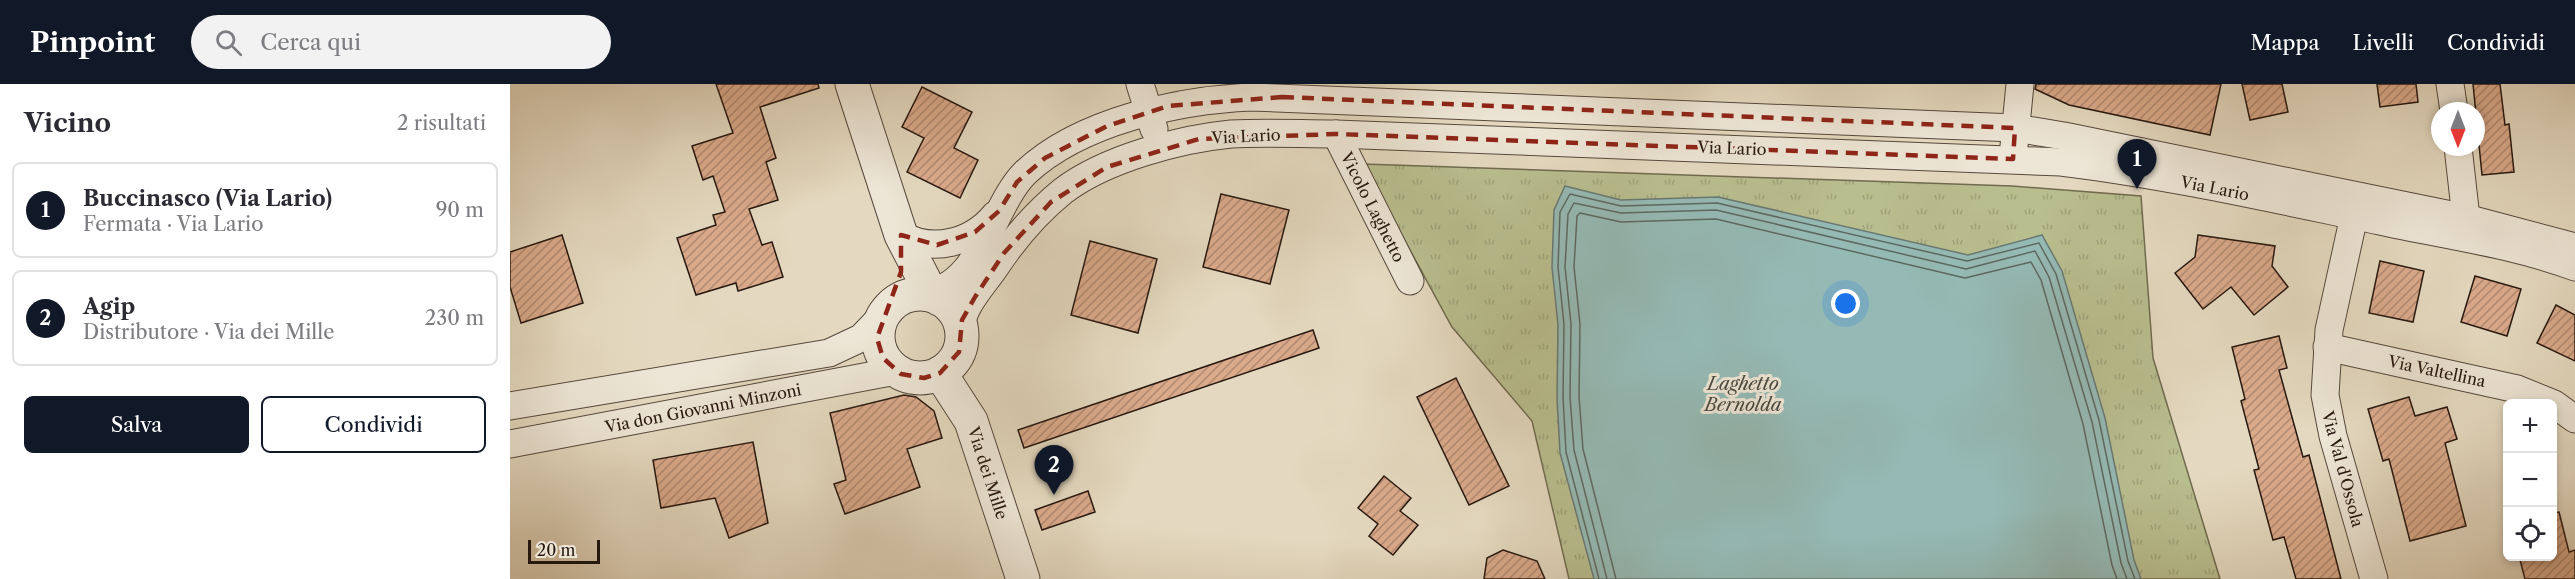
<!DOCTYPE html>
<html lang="it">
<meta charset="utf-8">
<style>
:root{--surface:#fff;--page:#f2f2f3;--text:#2b2b33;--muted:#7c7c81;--line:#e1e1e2;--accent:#111827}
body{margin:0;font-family:"Libre Caslon Text",serif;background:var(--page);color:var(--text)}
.controls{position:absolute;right:18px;bottom:18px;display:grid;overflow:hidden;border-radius:9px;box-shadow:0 3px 9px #0003}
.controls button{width:54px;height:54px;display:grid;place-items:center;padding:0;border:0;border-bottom:2px solid var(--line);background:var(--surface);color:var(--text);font:30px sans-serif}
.compass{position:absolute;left:1921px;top:18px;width:54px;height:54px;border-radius:50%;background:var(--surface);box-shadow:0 3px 9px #0003;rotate:180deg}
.scale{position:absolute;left:18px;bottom:15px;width:72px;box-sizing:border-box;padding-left:6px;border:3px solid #271810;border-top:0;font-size:16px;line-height:21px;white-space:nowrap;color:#271810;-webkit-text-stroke:4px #ede6d6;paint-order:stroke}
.you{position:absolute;left:1336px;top:220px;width:21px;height:21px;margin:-15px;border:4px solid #fff;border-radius:50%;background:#1a73e8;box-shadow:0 0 0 9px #1a73e833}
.badge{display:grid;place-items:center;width:39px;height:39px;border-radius:50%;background:var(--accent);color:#fff;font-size:20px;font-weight:700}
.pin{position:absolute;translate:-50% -50px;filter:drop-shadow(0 2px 3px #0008)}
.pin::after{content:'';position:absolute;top:32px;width:21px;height:18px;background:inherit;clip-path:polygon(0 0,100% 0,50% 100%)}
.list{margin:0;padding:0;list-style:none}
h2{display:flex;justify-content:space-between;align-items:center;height:78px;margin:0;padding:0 24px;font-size:26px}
h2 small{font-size:20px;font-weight:400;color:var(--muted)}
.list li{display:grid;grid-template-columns:39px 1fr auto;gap:18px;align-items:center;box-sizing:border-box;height:96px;margin:0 12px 12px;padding:0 12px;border:2px solid var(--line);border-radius:9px}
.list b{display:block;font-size:22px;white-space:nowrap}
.list p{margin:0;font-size:20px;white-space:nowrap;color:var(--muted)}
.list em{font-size:20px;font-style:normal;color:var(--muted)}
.actions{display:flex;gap:12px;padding:18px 24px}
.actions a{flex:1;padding:14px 0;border:2px solid var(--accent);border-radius:9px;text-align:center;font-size:21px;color:var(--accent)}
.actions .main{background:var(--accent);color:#fff}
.icon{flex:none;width:33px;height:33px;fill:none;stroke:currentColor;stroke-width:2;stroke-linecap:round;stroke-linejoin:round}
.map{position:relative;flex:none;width:2065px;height:495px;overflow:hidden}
header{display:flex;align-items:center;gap:36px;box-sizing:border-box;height:84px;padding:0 30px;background:var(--accent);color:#fff}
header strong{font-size:28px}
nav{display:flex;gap:33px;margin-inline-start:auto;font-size:21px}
.search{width:420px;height:54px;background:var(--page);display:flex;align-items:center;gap:15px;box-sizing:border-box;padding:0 21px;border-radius:33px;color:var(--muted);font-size:22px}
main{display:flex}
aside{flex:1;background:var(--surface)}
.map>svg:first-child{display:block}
.park{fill:url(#park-tufts);stroke:#706b50;stroke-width:1.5}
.water{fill:#95bab5;stroke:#697973;stroke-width:1.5}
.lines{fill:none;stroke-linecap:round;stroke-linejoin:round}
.shore{stroke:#5e6962;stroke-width:1.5}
.building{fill:url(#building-hatch);stroke:#271810;stroke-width:1.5}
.minor-casing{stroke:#56483c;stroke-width:29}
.tertiary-casing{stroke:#56483c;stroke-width:35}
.minor{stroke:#ede6d6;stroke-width:27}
.tertiary{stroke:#ede6d6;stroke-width:33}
.marked{fill:none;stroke:#8f2418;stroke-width:4.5;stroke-dasharray:12 8;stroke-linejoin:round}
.labels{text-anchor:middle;stroke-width:6;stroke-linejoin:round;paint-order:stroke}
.street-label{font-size:16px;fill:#271810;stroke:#ede6d6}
.water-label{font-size:18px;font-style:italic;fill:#484942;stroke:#ede6d6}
</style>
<header>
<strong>Pinpoint</strong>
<div class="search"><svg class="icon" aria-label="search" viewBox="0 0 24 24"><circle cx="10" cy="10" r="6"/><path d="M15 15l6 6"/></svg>Cerca qui</div>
<nav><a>Mappa</a><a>Livelli</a><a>Condividi</a></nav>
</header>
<main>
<aside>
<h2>Vicino<small>2 risultati</small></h2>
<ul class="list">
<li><span class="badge">1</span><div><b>Buccinasco (Via Lario)</b><p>Fermata · Via Lario</p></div><em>90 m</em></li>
<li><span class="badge">2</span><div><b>Agip</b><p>Distributore · Via dei Mille</p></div><em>230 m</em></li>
</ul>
<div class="actions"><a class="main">Salva</a><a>Condividi</a></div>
</aside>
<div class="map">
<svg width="2065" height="495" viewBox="0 0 2065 495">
<defs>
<pattern id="park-tufts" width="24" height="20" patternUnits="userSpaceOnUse" patternTransform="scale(1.5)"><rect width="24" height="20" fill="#b9be8f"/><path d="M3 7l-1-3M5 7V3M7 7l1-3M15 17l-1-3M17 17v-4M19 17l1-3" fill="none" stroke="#9fa37a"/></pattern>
<pattern id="building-hatch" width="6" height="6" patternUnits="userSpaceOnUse" patternTransform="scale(1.5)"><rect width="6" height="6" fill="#daaa8b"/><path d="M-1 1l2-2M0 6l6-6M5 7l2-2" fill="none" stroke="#b18970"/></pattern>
</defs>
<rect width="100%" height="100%" fill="#e4d9c0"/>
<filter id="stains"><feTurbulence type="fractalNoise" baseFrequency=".00333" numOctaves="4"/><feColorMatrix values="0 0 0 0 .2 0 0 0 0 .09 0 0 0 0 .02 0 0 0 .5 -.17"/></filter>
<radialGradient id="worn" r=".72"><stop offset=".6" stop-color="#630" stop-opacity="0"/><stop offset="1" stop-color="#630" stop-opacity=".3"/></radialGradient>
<path class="park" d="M853,80L1502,102L1631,112L1643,274L1710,495H1059L1022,337L942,243Z"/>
<path class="water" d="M1055,102L1111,116L1208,113L1458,171L1532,151L1552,187L1595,334L1624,476L1631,495H1084L1050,369L1047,314L1048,241L1042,183L1044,126Z"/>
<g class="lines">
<g class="shore">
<path d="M1089,495L1056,368L1053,313L1054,240L1048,183L1050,128L1060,110L1111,122L1207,119L1457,177L1529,159L1546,190L1589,336L1618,477L1625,495"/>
<path d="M1097,495L1064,366L1060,313L1061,240L1055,183L1058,130L1064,119L1111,129L1206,126L1456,185L1525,167L1539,193L1582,338L1611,479L1617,495"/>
<path d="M1106,495L1073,365L1069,313L1070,240L1064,183L1067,132L1070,129L1111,138L1206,135L1455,194L1521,178L1531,196L1573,340L1602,481L1607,495"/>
</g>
</g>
<g class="building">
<path d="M206,0H308L309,4L250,23L266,74L256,78L268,116L239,125L252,161L262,158L273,193L228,207L226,199L186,211L167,154L206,141L203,131L215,128L203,92L193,96L182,62L223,49Z"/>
<path d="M1526,0H1711L1700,51L1559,21L1525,5Z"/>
<path d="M1732,0H1772L1778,28L1740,36Z"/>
<path d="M1867,0H1906L1908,18L1870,23Z"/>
<path d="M1963,0H1990L1995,41L1999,40L2004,88L1972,91Z"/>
<path d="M412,3L462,28L444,64L468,76L450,114L397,88L414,54L392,43Z"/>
<path d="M711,110L779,126L760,200L693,183Z"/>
<path d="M52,151L73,219L11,239L0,203V168Z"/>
<path d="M1688,151L1765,162L1762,182L1778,203L1744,231L1721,203L1693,225L1665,189L1685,173Z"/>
<path d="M580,157L647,175L628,249L561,231Z"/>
<path d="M1870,177L1914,187L1903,238L1859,229Z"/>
<path d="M1965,192L2011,205L1997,252L1951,238Z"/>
<path d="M2046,221L2065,231V277L2027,259Z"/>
<path d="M803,246L809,264L514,364L508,346Z"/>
<path d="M1769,252L1777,284L1769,286L1793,373L1799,371L1831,495H1786L1774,453L1763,456L1744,386L1749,385L1731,317L1735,315L1722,263Z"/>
<path d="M946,294L999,402L959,421L907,313Z"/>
<path d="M394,311L406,313L424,327L432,354L397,365L410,403L335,430L324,400L336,396L320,329Z"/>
<path d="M1899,313L1905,332L1937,323L1947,355L1935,359L1956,442L1900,457L1879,375L1873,377L1858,325Z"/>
<path d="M243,358L258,439L219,454L205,414L151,424L143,376Z"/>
<path d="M874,392L901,414L890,427L908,441L883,471L859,452L868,440L848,424Z"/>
<path d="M578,407L585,428L532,446L525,426Z"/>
<path d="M2049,428L2059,468L2065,466V495H2015L2009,472H2043V429Z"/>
<path d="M993,466L1027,477L1035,495H974L977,474Z"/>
</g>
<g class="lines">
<g class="minor-casing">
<g id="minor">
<path d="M630,0L644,45"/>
<path d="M1940,0L1944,27"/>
<path d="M826,50L900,197"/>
<path d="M1504,62L1510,0"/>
<path d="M1948,63L1956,134"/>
<path d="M1844,132L1819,246L1815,311L1823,352L1864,495"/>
<path d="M391,151C423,169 462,159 485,131"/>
<path d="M412,210C471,205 481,123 515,89C570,37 669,16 742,13L1505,44L1554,52L1956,134L2065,163"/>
<path d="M451,245C451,223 474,200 486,182C504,155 527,128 553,107C595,75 669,55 721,50C756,48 791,50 826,50L1551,78C1658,91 1764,115 1870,137C1934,151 2003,160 2065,183"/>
<path d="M1817,263L2007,305L2044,320L2065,335"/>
<path d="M0,322L319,269L351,254L374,230"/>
<path d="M0,360L386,287"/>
</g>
</g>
<g class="tertiary-casing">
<g id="tertiary">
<path d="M342,0L391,151L421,209L429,215"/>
<circle cx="410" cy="252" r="42"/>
<path d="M430,289L461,337L513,495"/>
</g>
</g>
<use href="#minor" class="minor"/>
<use href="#tertiary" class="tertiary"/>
</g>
<path class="marked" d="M772,13L1505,44L1503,75L826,50L689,55L597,83L541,118L494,169L465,213L452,236L449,268L430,289L414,294L391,290L373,274L367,254L391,188V151L427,161L465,148L489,127L507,98L535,74L597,42L658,22Z"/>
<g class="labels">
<g class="street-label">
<text transform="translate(736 52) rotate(-3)" y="6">Via Lario</text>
<text transform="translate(1222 64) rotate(2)" y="6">Via Lario</text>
<text transform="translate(1705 104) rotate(11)" y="6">Via Lario</text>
<text transform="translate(863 123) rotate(63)" y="6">Vicolo Laghetto</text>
<text transform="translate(1927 287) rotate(12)" y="6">Via Valtellina</text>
<text transform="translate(193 324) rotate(-11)" y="6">Via don Giovanni Minzoni</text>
<text transform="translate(1833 385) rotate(75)" y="6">Via Val d'Ossola</text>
<text transform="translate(478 389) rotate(72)" y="6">Via dei Mille</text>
</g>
<g class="water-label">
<text x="1233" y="306">Laghetto<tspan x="1233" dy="21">Bernolda</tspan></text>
</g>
</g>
<rect width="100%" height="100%" filter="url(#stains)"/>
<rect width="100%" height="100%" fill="url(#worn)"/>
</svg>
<div class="controls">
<button>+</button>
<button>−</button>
<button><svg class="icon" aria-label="locate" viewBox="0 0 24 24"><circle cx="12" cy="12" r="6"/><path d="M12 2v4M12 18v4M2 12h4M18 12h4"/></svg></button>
</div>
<svg class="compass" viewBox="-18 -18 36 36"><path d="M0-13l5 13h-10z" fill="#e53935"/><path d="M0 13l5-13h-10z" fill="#7c7c81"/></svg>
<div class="scale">20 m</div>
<div class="you"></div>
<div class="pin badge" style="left:1627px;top:105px">1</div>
<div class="pin badge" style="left:544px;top:411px">2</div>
</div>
</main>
